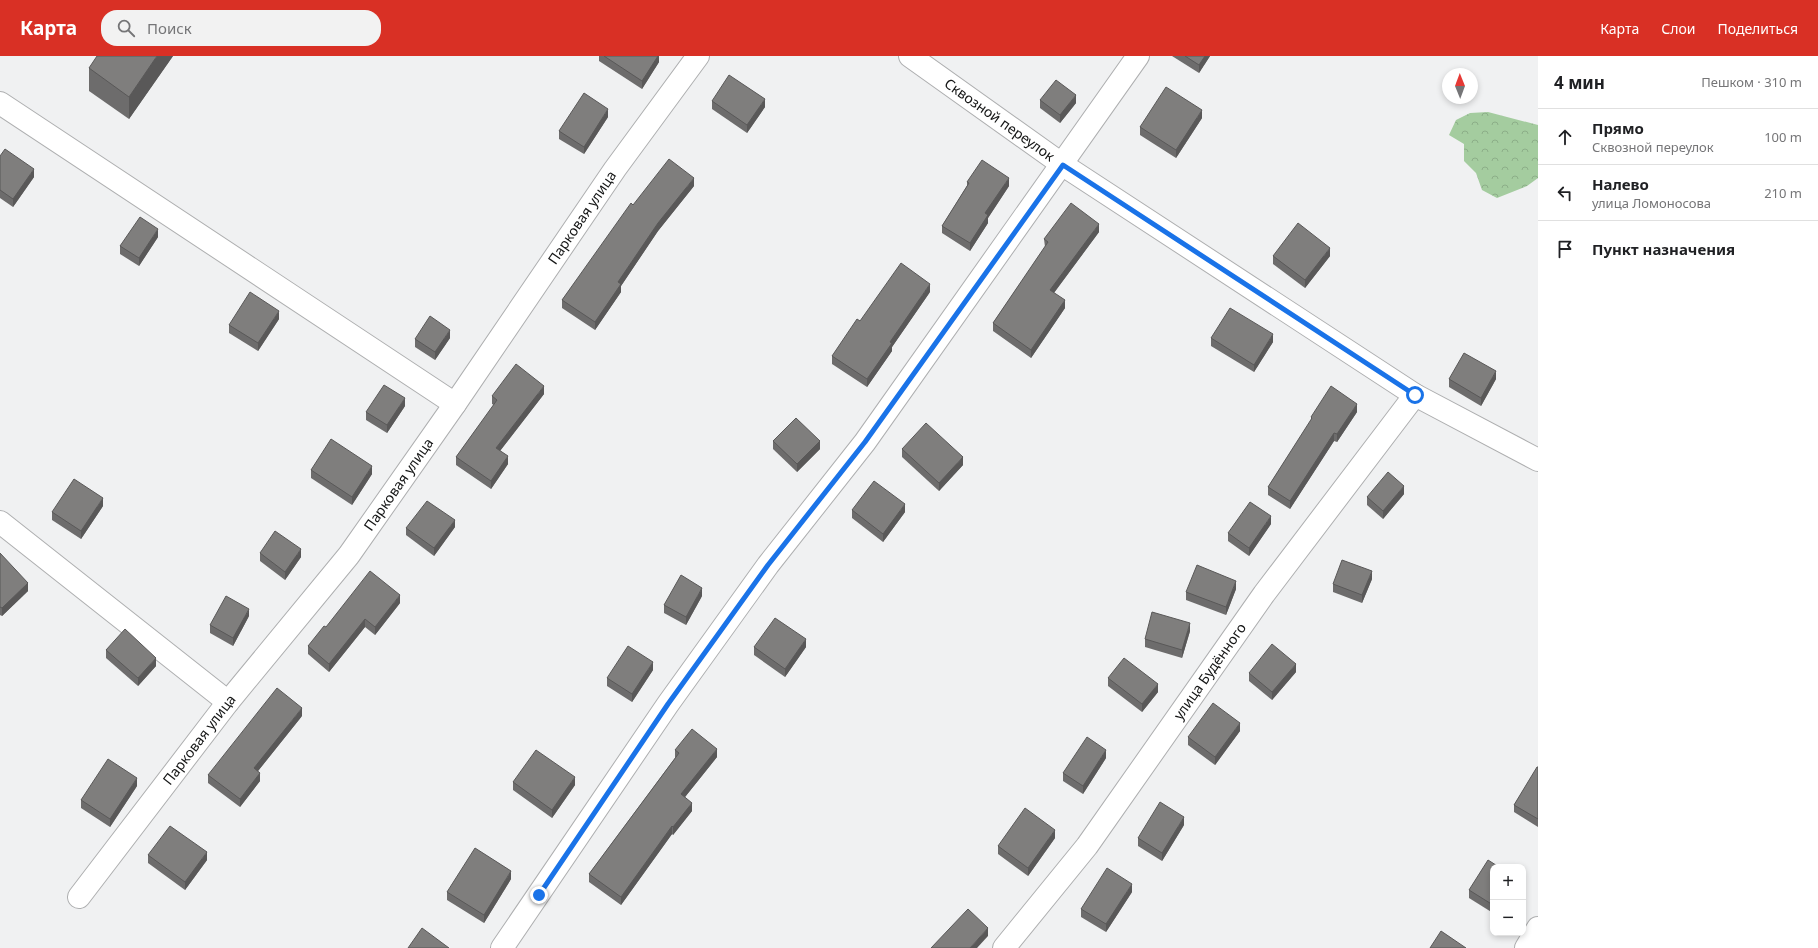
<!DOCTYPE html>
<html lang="ru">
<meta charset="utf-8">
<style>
:root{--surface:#fff;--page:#f2f2f2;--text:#202124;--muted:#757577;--line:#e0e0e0;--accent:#d93025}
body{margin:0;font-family:"Noto Sans",sans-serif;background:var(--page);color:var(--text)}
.controls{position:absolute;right:12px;bottom:12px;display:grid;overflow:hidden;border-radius:8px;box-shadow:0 2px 6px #0003}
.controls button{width:36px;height:36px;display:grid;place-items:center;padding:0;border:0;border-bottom:1px solid var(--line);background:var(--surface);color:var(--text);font:20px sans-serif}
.compass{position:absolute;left:1442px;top:12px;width:36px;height:36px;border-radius:50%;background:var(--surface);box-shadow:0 2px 6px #0003;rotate:359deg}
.stop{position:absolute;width:12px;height:12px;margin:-9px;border:3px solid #1a73e8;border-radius:50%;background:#fff}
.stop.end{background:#1a73e8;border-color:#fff;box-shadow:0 1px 4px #0008}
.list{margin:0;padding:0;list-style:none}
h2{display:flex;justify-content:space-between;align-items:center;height:52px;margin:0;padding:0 16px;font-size:17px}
h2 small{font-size:13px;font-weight:400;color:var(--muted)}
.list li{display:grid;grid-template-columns:26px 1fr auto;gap:12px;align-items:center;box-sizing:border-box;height:56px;padding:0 16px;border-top:1px solid var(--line)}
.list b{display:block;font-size:15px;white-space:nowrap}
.list p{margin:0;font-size:13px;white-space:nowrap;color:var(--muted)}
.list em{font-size:13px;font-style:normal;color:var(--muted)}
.icon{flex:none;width:22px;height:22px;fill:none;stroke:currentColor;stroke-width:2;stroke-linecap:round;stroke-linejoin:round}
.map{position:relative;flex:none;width:1538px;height:892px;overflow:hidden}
header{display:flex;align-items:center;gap:24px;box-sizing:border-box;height:56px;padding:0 20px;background:var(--accent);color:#fff}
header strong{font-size:19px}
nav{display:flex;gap:22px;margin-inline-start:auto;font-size:14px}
.search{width:280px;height:36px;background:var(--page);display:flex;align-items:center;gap:10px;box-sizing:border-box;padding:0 14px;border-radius:16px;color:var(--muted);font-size:15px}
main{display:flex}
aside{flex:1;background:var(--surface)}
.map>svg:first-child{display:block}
.forest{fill:url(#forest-crowns)}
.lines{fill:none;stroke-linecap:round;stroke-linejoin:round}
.street-casing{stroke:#aeafb0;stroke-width:24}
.street{stroke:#fff;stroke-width:22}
.wall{fill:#6d6c6c}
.shaded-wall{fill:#595858}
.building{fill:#7f7e7d;stroke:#595858}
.route{stroke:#1a73e8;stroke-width:5}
.labels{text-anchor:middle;stroke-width:3;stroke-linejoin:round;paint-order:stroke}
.street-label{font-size:14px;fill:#141515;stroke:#f0f1f2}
</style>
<header>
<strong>Карта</strong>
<div class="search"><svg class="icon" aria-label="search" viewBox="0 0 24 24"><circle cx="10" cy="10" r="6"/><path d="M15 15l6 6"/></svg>Поиск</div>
<nav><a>Карта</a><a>Слои</a><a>Поделиться</a></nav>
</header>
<main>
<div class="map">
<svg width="1538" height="892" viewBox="0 0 1538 892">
<defs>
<pattern id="forest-crowns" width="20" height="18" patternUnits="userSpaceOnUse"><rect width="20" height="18" fill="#a4cc9f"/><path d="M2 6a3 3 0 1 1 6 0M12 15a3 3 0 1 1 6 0" fill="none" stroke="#8cae88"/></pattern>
</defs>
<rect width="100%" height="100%" fill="#f0f1f2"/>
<path class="forest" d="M1488,56L1538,69V122L1527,130L1497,142L1482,134L1476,117L1464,105V88L1449,79L1456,64L1470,57Z"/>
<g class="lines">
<g class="street-casing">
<g id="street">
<path id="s1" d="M910,0L1063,109L1415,339L1538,404"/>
<path d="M0,47L455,348"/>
<path d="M0,466L228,646"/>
<path id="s2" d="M79,841L228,646L349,499L455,348L615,113L698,0"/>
<path d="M502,892L668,648L768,509L865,386L1138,0"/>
<path id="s3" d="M1004,892L1087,790L1264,538L1415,339"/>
<path d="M1526,892L1538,872"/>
</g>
</g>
<use href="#street" class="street"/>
</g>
<g class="wall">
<path d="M173,0L129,63L89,35V12Z"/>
<path d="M599,0H659V6L642,33L599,5Z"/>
<path d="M1172,0H1210L1199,17Z"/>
<path d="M1040,44L1076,47L1060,67L1040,52Z"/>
<path d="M712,45L765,51L747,77L712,53Z"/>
<path d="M608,61L584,98L559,83V75Z"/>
<path d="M1202,62L1176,102L1140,79V71Z"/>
<path d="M0,100L34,121L13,151L0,142Z"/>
<path d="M967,126L1009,130L988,162V167L970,195L942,177V170L967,130Z"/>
<path d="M694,130L658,175L621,230V236L595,274L562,252V244L633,149Z"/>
<path d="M1099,176L1054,237L1065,252L1031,302L993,275V267L1045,191L1044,183Z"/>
<path d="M158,181L139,210L120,198V190Z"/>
<path d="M1273,200H1330L1305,232L1273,208Z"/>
<path d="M930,236L892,291V295L867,331L832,308V300Z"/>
<path d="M279,263L258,295L229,277V269Z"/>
<path d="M450,282L435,304L415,291V283Z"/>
<path d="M1211,282L1273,286L1254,316L1211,290Z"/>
<path d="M1449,323H1496L1481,350L1449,331Z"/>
<path d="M544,338L500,395L508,408L491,433L456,409V401L494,349L492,348V340Z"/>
<path d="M405,350L387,377L366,364V356Z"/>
<path d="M1357,356L1337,386L1334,385L1290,453L1268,439V431L1311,365V361Z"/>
<path d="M773,385L820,393L797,416L773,393Z"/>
<path d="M902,393L963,409L939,435L902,401Z"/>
<path d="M311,414L372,418L352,449L311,422Z"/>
<path d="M1404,438L1383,463L1367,449V441Z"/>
<path d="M103,450L81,483L52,464V456Z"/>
<path d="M852,454L905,456L883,486L852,462Z"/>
<path d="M1271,468L1249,500L1228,485V477Z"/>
<path d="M455,471L434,500L406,479V472Z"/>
<path d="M0,497L28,535L2,560L0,559Z"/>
<path d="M260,497L301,501L285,524L260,505Z"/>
<path d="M1372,523L1362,547L1333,536V528Z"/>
<path d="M1236,533L1226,559L1186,544V536Z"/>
<path d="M702,540L686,569L664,557V549Z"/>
<path d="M400,547L375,579L365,571L329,616L308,598V590L326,571Z"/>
<path d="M249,560L233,590L210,577V569Z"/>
<path d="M1190,575L1182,602L1145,591V583Z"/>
<path d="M754,591H806L785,621L754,599Z"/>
<path d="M106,594L156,610L138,630L106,602Z"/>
<path d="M653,614L632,646L607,630V622Z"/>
<path d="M1296,616L1272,644L1249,625V617Z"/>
<path d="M1108,622L1158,636L1142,656L1108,630Z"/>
<path d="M302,660L258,715L260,725L240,751L208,727V719Z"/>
<path d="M1240,675L1215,709L1188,689V681Z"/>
<path d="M675,694L717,701L685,741L692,755L673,779L672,778L621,849L589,826V818L675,702Z"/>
<path d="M1106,702L1083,738L1063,725V717Z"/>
<path d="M1538,711V771L1514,756V749Z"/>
<path d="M513,726L575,729L552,762L513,734Z"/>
<path d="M137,730L110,771L81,752V744Z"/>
<path d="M1184,769L1162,805L1138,790V782Z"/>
<path d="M1055,782L1028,820L998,798V790Z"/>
<path d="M148,799L207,804L185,834L148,807Z"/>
<path d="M1493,811V857L1469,842V834Z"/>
<path d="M511,823L484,867L447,844V836Z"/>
<path d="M1132,836L1106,876L1081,861V853Z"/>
</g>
<g class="shaded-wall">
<path d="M157,0H173L129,63V41Z"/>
<path d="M658,0H659V6L642,33V25Z"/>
<path d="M1205,0H1210L1199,17V9Z"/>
<path d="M1076,39V47L1060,67V59Z"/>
<path d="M765,43V51L747,77V69Z"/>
<path d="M608,53V61L584,98V91Z"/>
<path d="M1202,54V62L1176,102V94Z"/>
<path d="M34,113V121L13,151V143Z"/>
<path d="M694,122V130L658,175L621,230V236L595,274V266L618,226L658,167Z"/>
<path d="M1009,122V130L988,162V167L970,195V187L985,157Z"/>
<path d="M1099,168V176L1050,242V234Z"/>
<path d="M158,173V181L139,210V202Z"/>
<path d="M1330,192V200L1305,232V224Z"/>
<path d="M930,228V236L892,291V295L867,331V323L890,286Z"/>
<path d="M1065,244V252L1031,302V294Z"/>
<path d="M279,255V263L258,295V287Z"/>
<path d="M450,274V282L435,304V296Z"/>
<path d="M1273,278V286L1254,316V309Z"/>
<path d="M1496,315V323L1481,350V342Z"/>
<path d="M544,330V338L496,400V392Z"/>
<path d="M405,342V350L387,377V369Z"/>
<path d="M1357,348V356L1337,386V378Z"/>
<path d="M1334,377V385L1290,453V445Z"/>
<path d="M820,385V393L797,416V408Z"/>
<path d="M508,400V408L491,433V425Z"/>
<path d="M963,401V409L939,435V427Z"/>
<path d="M372,410V418L352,449V441Z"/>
<path d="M1404,430V438L1383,463V455Z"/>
<path d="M103,442V450L81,483V475Z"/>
<path d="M905,448V456L883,486V478Z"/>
<path d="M1271,460V468L1249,500V492Z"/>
<path d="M455,464V471L434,500V492Z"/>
<path d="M301,493V501L285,524V516Z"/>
<path d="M1372,515V523L1362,547V539Z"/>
<path d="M1236,525V533L1226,559V551Z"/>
<path d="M28,527V535L2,560V552Z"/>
<path d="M702,532V540L686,569V561Z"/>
<path d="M400,539V547L375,579V571Z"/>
<path d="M249,553V560L233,590V582Z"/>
<path d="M365,563V571L329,616V608Z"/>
<path d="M1190,567V575L1182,602V594Z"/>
<path d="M806,583V591L785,621V613Z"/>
<path d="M156,602V610L138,630V622Z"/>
<path d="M653,606V614L632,646V638Z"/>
<path d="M1296,608V616L1272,644V636Z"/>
<path d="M1158,628V636L1142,656V648Z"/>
<path d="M302,652V660L254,720V712Z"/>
<path d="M1240,667V675L1215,709V701Z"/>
<path d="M717,693V701L681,746V738Z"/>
<path d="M1106,694V702L1083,738V730Z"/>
<path d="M260,717V725L240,751V743Z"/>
<path d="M575,721V729L552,762V754Z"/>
<path d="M137,722V730L110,771V763Z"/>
<path d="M692,747V755L673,779V771Z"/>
<path d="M1184,761V769L1162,805V797Z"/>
<path d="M672,770V778L621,849V841Z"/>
<path d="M1055,774V782L1028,820V812Z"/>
<path d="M207,796V804L185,834V826Z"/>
<path d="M511,815V823L484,867V859Z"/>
<path d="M1132,828V836L1106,876V868Z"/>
<path d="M988,872V880L977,892H970Z"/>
</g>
<g class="building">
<path d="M97,0H157L129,41L89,12Z"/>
<path d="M604,0H658L642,25Z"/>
<path d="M1185,0H1205L1199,9Z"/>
<path d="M729,19L765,43L747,69L712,45Z"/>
<path d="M1056,24L1076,39L1060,59L1040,44Z"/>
<path d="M1166,31L1202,54L1176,94L1140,71Z"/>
<path d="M584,37L608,53L584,91L559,75Z"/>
<path d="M5,93L34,113L13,143L0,134V100Z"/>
<path d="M669,103L694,122L658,167L618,226L621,228L595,266L562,244L631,147L633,149Z"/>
<path d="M982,104L1009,122L985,157L988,159L970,187L942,170L969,127L967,126Z"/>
<path d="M1071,147L1099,168L1050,234L1065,244L1031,294L993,267L1048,186L1044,183Z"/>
<path d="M140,161L158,173L139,202L120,190Z"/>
<path d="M1298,167L1330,192L1305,224L1273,200Z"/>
<path d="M901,207L930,228L890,286L892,287L867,323L832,300L857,263L860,265Z"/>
<path d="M250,236L279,255L258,287L229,269Z"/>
<path d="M1230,252L1273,278L1254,309L1211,282Z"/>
<path d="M430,260L450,274L435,296L415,283Z"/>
<path d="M1464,297L1496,315L1481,342L1449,323Z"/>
<path d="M516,308L544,330L496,392L508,400L491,425L456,401L497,344L492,340Z"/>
<path d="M384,329L405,342L387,369L366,356Z"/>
<path d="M1331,330L1357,348L1337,378L1334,377L1290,445L1268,431L1312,362L1311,361Z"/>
<path d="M796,362L820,385L797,408L773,385Z"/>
<path d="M926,367L963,401L939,427L902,393Z"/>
<path d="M331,383L372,410L352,441L311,414Z"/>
<path d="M1388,416L1404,430L1383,455L1367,441Z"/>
<path d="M74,423L103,442L81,475L52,456Z"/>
<path d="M874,425L905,448L883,478L852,454Z"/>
<path d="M427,445L455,464L434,492L406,472Z"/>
<path d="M1250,446L1271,460L1249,492L1228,477Z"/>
<path d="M275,475L301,493L285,516L260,497Z"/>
<path d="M0,497L28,527L2,552L0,551Z"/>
<path d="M1342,504L1372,515L1362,539L1333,528Z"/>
<path d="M1197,509L1236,525L1226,551L1186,536Z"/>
<path d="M370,515L400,539L375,571L365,563L329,608L308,590L324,570L326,571Z"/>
<path d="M681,519L702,532L686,561L664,549Z"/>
<path d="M226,540L249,553L233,582L210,569Z"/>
<path d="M1152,556L1190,567L1182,594L1145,583Z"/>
<path d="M775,562L806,583L785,613L754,591Z"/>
<path d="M125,573L156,602L138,622L106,594Z"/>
<path d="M1272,588L1296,608L1272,636L1249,617Z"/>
<path d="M628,590L653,606L632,638L607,622Z"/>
<path d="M1124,602L1158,628L1142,648L1108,622Z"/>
<path d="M277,632L302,652L254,712L260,717L240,743L208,719Z"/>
<path d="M1213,647L1240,667L1215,701L1188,681Z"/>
<path d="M692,673L717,693L681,738L692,747L673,771L672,770L621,841L589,818L679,697L675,694Z"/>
<path d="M1087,681L1106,694L1083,730L1063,717Z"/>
<path d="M536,694L575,721L552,754L513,726Z"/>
<path d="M108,703L137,722L110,763L81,744Z"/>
<path d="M1537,711H1538V763L1514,749Z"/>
<path d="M1160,746L1184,761L1162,797L1138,782Z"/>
<path d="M1025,752L1055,774L1028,812L998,790Z"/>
<path d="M170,770L207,796L185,826L148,799Z"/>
<path d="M475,792L511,815L484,859L447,836Z"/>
<path d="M1488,804L1499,811H1493V849L1469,834Z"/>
<path d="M1107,812L1132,828L1106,868L1081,853Z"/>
<path d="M968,853L988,872L970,892H931Z"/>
<path d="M422,872L449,892H408Z"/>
<path d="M1441,875L1466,892H1430Z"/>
</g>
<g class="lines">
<path class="route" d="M539,839L668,648L768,509L865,386L1063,109L1415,339"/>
</g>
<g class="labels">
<g class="street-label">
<text dy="5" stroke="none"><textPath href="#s1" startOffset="110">Сквозной переулок</textPath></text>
<text dy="5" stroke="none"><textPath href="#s2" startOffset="846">Парковая улица</textPath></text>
<text dy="5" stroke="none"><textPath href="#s2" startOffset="522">Парковая улица</textPath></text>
<text dy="5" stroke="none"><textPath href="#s3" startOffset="345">улица Будённого</textPath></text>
<text dy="5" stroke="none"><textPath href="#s2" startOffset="198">Парковая улица</textPath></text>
</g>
</g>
</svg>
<div class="controls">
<button>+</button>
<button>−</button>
</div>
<svg class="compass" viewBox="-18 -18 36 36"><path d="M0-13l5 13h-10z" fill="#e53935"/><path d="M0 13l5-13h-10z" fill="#757577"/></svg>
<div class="stop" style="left:1415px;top:339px"></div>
<div class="stop end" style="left:539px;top:839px"></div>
</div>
<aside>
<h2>4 мин<small>Пешком · 310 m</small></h2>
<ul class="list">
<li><svg class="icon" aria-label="ahead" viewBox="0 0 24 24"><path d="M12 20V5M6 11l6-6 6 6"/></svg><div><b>Прямо</b><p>Сквозной переулок</p></div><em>100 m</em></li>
<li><svg class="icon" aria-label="left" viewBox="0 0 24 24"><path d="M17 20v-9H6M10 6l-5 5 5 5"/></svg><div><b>Налево</b><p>улица Ломоносова</p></div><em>210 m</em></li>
<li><svg class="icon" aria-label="arrive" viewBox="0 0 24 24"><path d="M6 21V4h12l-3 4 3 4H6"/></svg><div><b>Пункт назначения</b></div></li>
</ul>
</aside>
</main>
